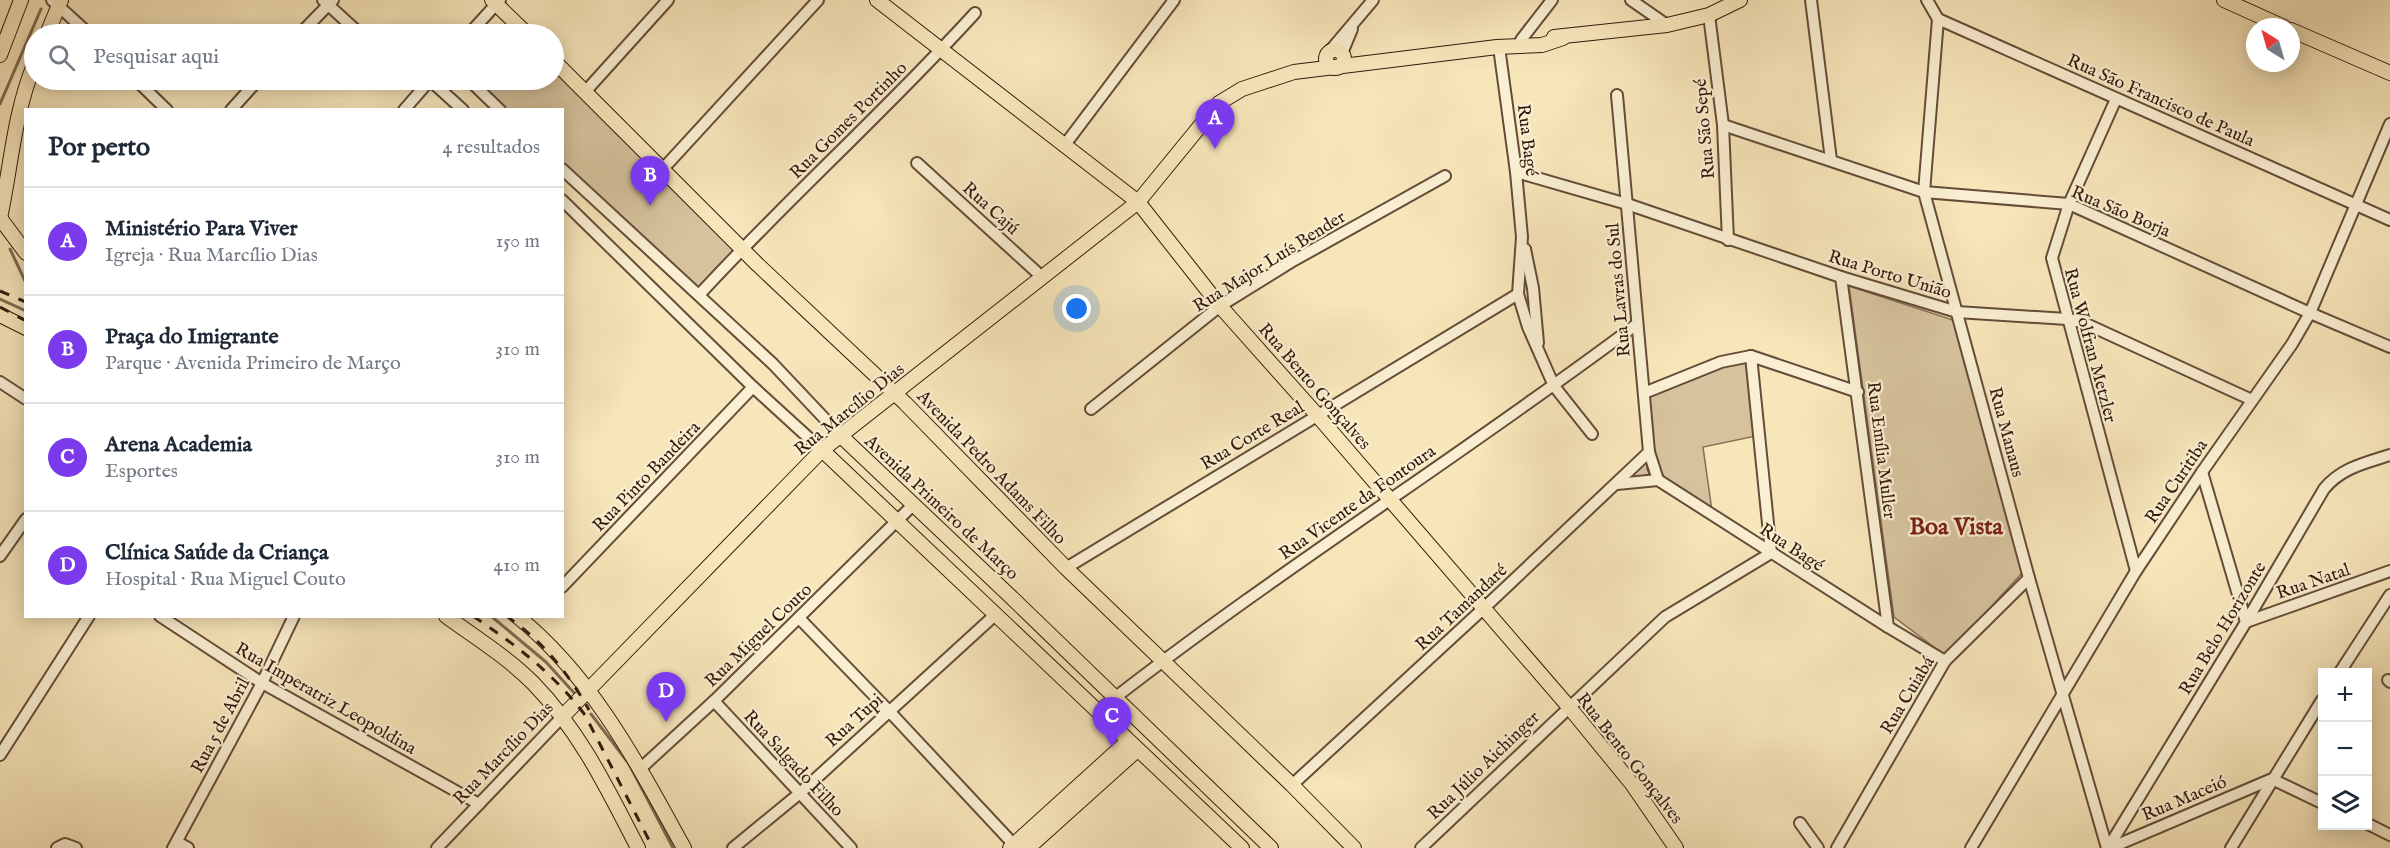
<!DOCTYPE html>
<html lang="pt">
<meta charset="utf-8">
<style>
:root{--surface:#fff;--page:#f2f2f3;--text:#1f2937;--muted:#747a83;--line:#e0e1e3;--accent:#7c3aed}
body{margin:0;font-family:"IM FELL English",serif;background:var(--page);color:var(--text)}
.controls{position:absolute;right:18px;bottom:18px;display:grid;overflow:hidden;border-radius:0px;box-shadow:0 3px 15px #0003}
.controls button{width:54px;height:54px;display:grid;place-items:center;padding:0;border:0;border-bottom:2px solid var(--line);background:var(--surface);color:var(--text);font:30px sans-serif}
.compass{position:absolute;left:2246px;top:18px;width:54px;height:54px;border-radius:50%;background:var(--surface);box-shadow:0 3px 15px #0003;rotate:323deg}
.you{position:absolute;left:1077px;top:309px;width:21px;height:21px;margin:-15px;border:4px solid #fff;border-radius:50%;background:#1a73e8;box-shadow:0 0 0 9px #1a73e833}
.badge{display:grid;place-items:center;width:39px;height:39px;border-radius:50%;background:var(--accent);color:#fff;font-size:20px;font-weight:700}
.pin{position:absolute;translate:-50% -50px;filter:drop-shadow(0 2px 3px #0008)}
.pin::after{content:'';position:absolute;top:32px;width:21px;height:18px;background:inherit;clip-path:polygon(0 0,100% 0,50% 100%)}
.list{margin:0;padding:0;list-style:none}
h2{display:flex;justify-content:space-between;align-items:center;height:78px;margin:0;padding:0 24px;font-size:26px}
h2 small{font-size:20px;font-weight:400;color:var(--muted)}
.list li{display:grid;grid-template-columns:39px 1fr auto;gap:18px;align-items:center;box-sizing:border-box;height:108px;padding:0 24px;border-top:2px solid var(--line)}
.list b{display:block;font-size:22px;white-space:nowrap}
.list p{margin:0;font-size:20px;white-space:nowrap;color:var(--muted)}
.list em{font-size:20px;font-style:normal;color:var(--muted)}
.icon{flex:none;width:33px;height:33px;fill:none;stroke:currentColor;stroke-width:2;stroke-linecap:round;stroke-linejoin:round}
.map{position:relative;flex:none;width:2390px;height:848px;overflow:hidden}
.search{position:absolute;background:var(--surface);box-shadow:0 3px 15px #0003;left:24px;top:24px;width:540px;height:66px;display:flex;align-items:center;gap:15px;box-sizing:border-box;padding:0 21px;border-radius:33px;color:var(--muted);font-size:22px}
.panel{position:absolute;background:var(--surface);box-shadow:0 3px 15px #0003;left:24px;top:108px;width:540px;height:510px;border-radius:0px}
.map>svg:first-child{display:block}
.green{fill:#d6c39d;stroke:#856e55;stroke-width:1.5}
.lines{fill:none;stroke-linecap:round;stroke-linejoin:round}
.stream{stroke:#816a51;stroke-width:3}
.minor-casing{stroke:#654c38;stroke-width:14}
.major-casing{stroke:#34190d;stroke-width:16}
.minor{stroke:#faefd2;stroke-width:10}
.major{stroke:#f7e6ba;stroke-width:14}
.rail{stroke:#34190d;stroke-width:3;stroke-dasharray:10 10;stroke-linecap:butt}
.labels{text-anchor:middle;stroke-width:4.5;stroke-linejoin:round;paint-order:stroke}
.street-label{font-size:18px;fill:#34190d;stroke:#faefd2}
.district-label{font-size:24px;font-weight:bold;fill:#7a1f14;stroke:#faefd2}
</style>
<div class="map">
<svg width="2390" height="848" viewBox="0 0 2390 848">
<rect width="100%" height="100%" fill="#f7e6ba"/>
<filter id="stains"><feTurbulence type="fractalNoise" baseFrequency=".00333" numOctaves="4"/><feColorMatrix values="0 0 0 0 .2 0 0 0 0 .09 0 0 0 0 .02 0 0 0 .5 -.17"/></filter>
<radialGradient id="worn" r=".72"><stop offset=".6" stop-color="#630" stop-opacity="0"/><stop offset="1" stop-color="#630" stop-opacity=".3"/></radialGradient>
<g class="green">
<path d="M554,68L737,248L700,288L676,272L563,164L562,110L505,109L474,80H554Z"/>
<path d="M1849,286L1953,320L2022,573L1946,656L1894,617Z"/>
<path d="M1748,360L1756,436L1703,447L1712,511L1661,479L1653,450L1648,394L1721,366Z"/>
<path d="M1647,459V469L1651,478L1626,480Z"/>
</g>
<g class="lines">
<g class="stream">
<path d="M0,104L41,9"/>
<path d="M10,249L26,283"/>
<path d="M0,299L26,311"/>
<path d="M491,616L546,662L576,695"/>
<path d="M591,714L629,764L673,848"/>
</g>
<g class="minor-casing">
<g id="minor">
<path d="M52,0L89,34"/>
<path d="M323,0L360,34"/>
<path d="M1631,0L1667,25"/>
<path d="M1811,0L1831,160"/>
<path d="M1927,0L1938,19L2390,220"/>
<path d="M1709,15L1723,125L1728,240"/>
<path d="M1938,19L1924,192L2029,578L2107,848"/>
<path d="M300,34L333,0"/>
<path d="M469,34L500,0"/>
<path d="M1521,40L1552,0"/>
<path d="M1499,47L1516,172L1522,237L1518,294L1528,327L1554,386L1592,434"/>
<path d="M1329,52L1373,0"/>
<path d="M1342,53L1352,29"/>
<path d="M136,80L167,110"/>
<path d="M410,80L421,89"/>
<path d="M430,80L463,110"/>
<path d="M469,80L500,110"/>
<path d="M585,92L668,0"/>
<path d="M1617,95L1649,452L1658,480"/>
<path d="M2116,99L2069,204L2052,258L2136,571"/>
<path d="M231,110L258,80"/>
<path d="M404,110L430,80"/>
<path d="M1723,125L1924,192L2069,204L2310,313L2390,347"/>
<path d="M1064,146L1174,0"/>
<path d="M917,163L1042,277"/>
<path d="M562,169L773,364L841,436"/>
<path d="M662,170L818,0"/>
<path d="M1516,172L1627,204L1841,277L1957,312L2067,319L2082,322L2252,400"/>
<path d="M562,200L753,387L822,450"/>
<path d="M1525,249L1533,288L1538,343"/>
<path d="M1841,277L1888,627"/>
<path d="M699,295C788,198 887,110 975,13"/>
<path d="M0,382L26,399"/>
<path d="M1644,393L1721,362L1751,356L1858,392"/>
<path d="M1091,409L1220,306L1291,262L1445,176"/>
<path d="M2202,472L2246,622L2390,571"/>
<path d="M1617,484L1658,480L1888,627L1945,661"/>
<path d="M0,556L26,519"/>
<path d="M1066,568L1518,294"/>
<path d="M562,587L753,387"/>
<path d="M160,616L262,683L479,804"/>
<path d="M799,618L889,711L1017,848"/>
<path d="M2340,672L2390,595"/>
<path d="M2388,680L2390,682"/>
<path d="M714,701L851,848"/>
<path d="M1098,711C1272,574 1460,457 1637,324"/>
<path d="M0,755L89,616"/>
<path d="M640,769L714,701L912,506"/>
<path d="M1292,785L1484,608L1649,452"/>
<path d="M1800,823L1818,848"/>
<path d="M2368,824L2390,835"/>
<path d="M177,842L188,848"/>
<path d="M57,848L65,844L76,848"/>
<path d="M173,848L262,683L294,616"/>
<path d="M437,848L563,716"/>
<path d="M733,848L800,793L995,615"/>
<path d="M1421,848L1665,617L1771,553L1751,356"/>
<path d="M1837,848L1945,661L2029,578"/>
<path d="M1971,848L2136,571L2202,472L2292,344L2310,313L2390,124"/>
<path d="M2108,848L2246,622L2324,489C2341,468 2365,463 2390,455"/>
<path d="M2110,848L2272,779L2322,803"/>
<path d="M2231,848L2322,700"/>
</g>
</g>
<g class="major-casing">
<g id="major">
<path d="M492,0L527,34"/>
<path d="M877,0L1138,202L1220,306L1317,415L1569,707L1632,784L1676,848"/>
<path d="M2224,0L2284,27"/>
<path d="M2291,30L2390,73"/>
<path d="M47,34L61,0"/>
<path d="M1554,37L1667,25L1709,15L1740,0"/>
<circle cx="1335" cy="59" r="9"/>
<path d="M0,55L21,0"/>
<path d="M554,61L757,264L905,403L1066,568L1292,785L1354,848"/>
<path d="M0,218C11,167 14,114 34,65"/>
<path d="M0,218L26,253"/>
<path d="M0,315L26,328"/>
<path d="M841,436L1010,596L1271,848"/>
<path d="M822,450L1242,848"/>
<path d="M446,616C476,638 507,657 533,683C580,731 608,790 638,848"/>
<path d="M517,616C593,677 638,765 684,848"/>
<path d="M563,716L822,450L1138,202L1219,103L1242,89L1294,72L1497,47L1542,45L1563,38"/>
<path d="M1010,848L1128,741"/>
<path d="M1028,848L1137,750"/>
</g>
</g>
<use href="#minor" class="minor"/>
<use href="#major" class="major"/>
<g class="rail">
<path d="M0,291L26,302"/>
<path d="M0,307L26,321"/>
<path d="M473,616C516,645 554,674 585,715L653,848"/>
<path d="M506,616C541,639 569,674 589,710"/>
</g>
</g>
<g class="labels">
<g class="street-label">
<text transform="translate(2161 100) rotate(24)" y="6">Rua São Francisco de Paula</text>
<text transform="translate(848 120) rotate(-45)" y="6">Rua Gomes Portinho</text>
<text transform="translate(1704 129) rotate(-95)" y="6">Rua São Sepé</text>
<text transform="translate(1528 140) rotate(83)" y="6">Rua Bagé</text>
<text transform="translate(991 208) rotate(42)" y="6">Rua Cajú</text>
<text transform="translate(2121 211) rotate(23)" y="6">Rua São Borja</text>
<text transform="translate(1269 261) rotate(-32)" y="6">Rua Major Luís Bender</text>
<text transform="translate(1890 274) rotate(17)" y="6">Rua Porto União</text>
<text transform="translate(1618 290) rotate(-95)" y="6">Rua Lavras do Sul</text>
<text transform="translate(2091 345) rotate(75)" y="6">Rua Wolfran Metzler</text>
<text transform="translate(1315 386) rotate(49)" y="6">Rua Bento Gonçalves</text>
<text transform="translate(849 409) rotate(-39)" y="6">Rua Marcílio Dias</text>
<text transform="translate(2007 432) rotate(75)" y="6">Rua Manaus</text>
<text transform="translate(1252 435) rotate(-31)" y="6">Rua Corte Real</text>
<text transform="translate(1882 450) rotate(83)" y="6">Rua Emília Muller</text>
<text transform="translate(992 467) rotate(46)" y="6">Avenida Pedro Adams Filho</text>
<text transform="translate(646 476) rotate(-46)" y="6">Rua Pinto Bandeira</text>
<text transform="translate(2176 481) rotate(-56)" y="6">Rua Curitiba</text>
<text transform="translate(1357 502) rotate(-35)" y="6">Rua Vicente da Fontoura</text>
<text transform="translate(942 507) rotate(43)" y="6">Avenida Primeiro de Março</text>
<text transform="translate(1792 547) rotate(33)" y="6">Rua Bagé</text>
<text transform="translate(2313 581) rotate(-19)" y="6">Rua Natal</text>
<text transform="translate(1461 607) rotate(-43)" y="6">Rua Tamandaré</text>
<text transform="translate(2222 628) rotate(-59)" y="6">Rua Belo Horizonte</text>
<text transform="translate(758 635) rotate(-44)" y="6">Rua Miguel Couto</text>
<text transform="translate(1907 695) rotate(-59)" y="6">Rua Cuiabá</text>
<text transform="translate(326 698) rotate(30)" y="6">Rua Imperatriz Leopoldina</text>
<text transform="translate(854 720) rotate(-42)" y="6">Rua Tupi</text>
<text transform="translate(220 725) rotate(-62)" y="6">Rua 5 de Abril</text>
<text transform="translate(503 753) rotate(-46)" y="6">Rua Marcílio Dias</text>
<text transform="translate(1630 758) rotate(52)" y="6">Rua Bento Gonçalves</text>
<text transform="translate(794 763) rotate(47)" y="6">Rua Salgado Filho</text>
<text transform="translate(1483 765) rotate(-44)" y="6">Rua Júlio Aichinger</text>
<text transform="translate(2184 798) rotate(-23)" y="6">Rua Maceió</text>
</g>
<g class="district-label">
<text x="1956" y="534">Boa Vista</text>
</g>
</g>
<rect width="100%" height="100%" filter="url(#stains)"/>
<rect width="100%" height="100%" fill="url(#worn)"/>
</svg>
<div class="controls">
<button>+</button>
<button>−</button>
<button><svg class="icon" aria-label="layers" viewBox="0 0 24 24"><path d="M12 4l9 5-9 5-9-5zM3 14l9 5 9-5"/></svg></button>
</div>
<svg class="compass" viewBox="-18 -18 36 36"><path d="M0-13l5 13h-10z" fill="#e53935"/><path d="M0 13l5-13h-10z" fill="#747a83"/></svg>
<div class="you"></div>
<div class="pin badge" style="left:1215px;top:149px">A</div>
<div class="pin badge" style="left:650px;top:206px">B</div>
<div class="pin badge" style="left:1112px;top:747px">C</div>
<div class="pin badge" style="left:666px;top:722px">D</div>
<div class="search"><svg class="icon" aria-label="search" viewBox="0 0 24 24"><circle cx="10" cy="10" r="6"/><path d="M15 15l6 6"/></svg>Pesquisar aqui</div>
<section class="panel">
<h2>Por perto<small>4 resultados</small></h2>
<ul class="list">
<li><span class="badge">A</span><div><b>Ministério Para Viver</b><p>Igreja · Rua Marcílio Dias</p></div><em>150 m</em></li>
<li><span class="badge">B</span><div><b>Praça do Imigrante</b><p>Parque · Avenida Primeiro de Março</p></div><em>310 m</em></li>
<li><span class="badge">C</span><div><b>Arena Academia</b><p>Esportes</p></div><em>310 m</em></li>
<li><span class="badge">D</span><div><b>Clínica Saúde da Criança</b><p>Hospital · Rua Miguel Couto</p></div><em>410 m</em></li>
</ul>
</section>
</div>
